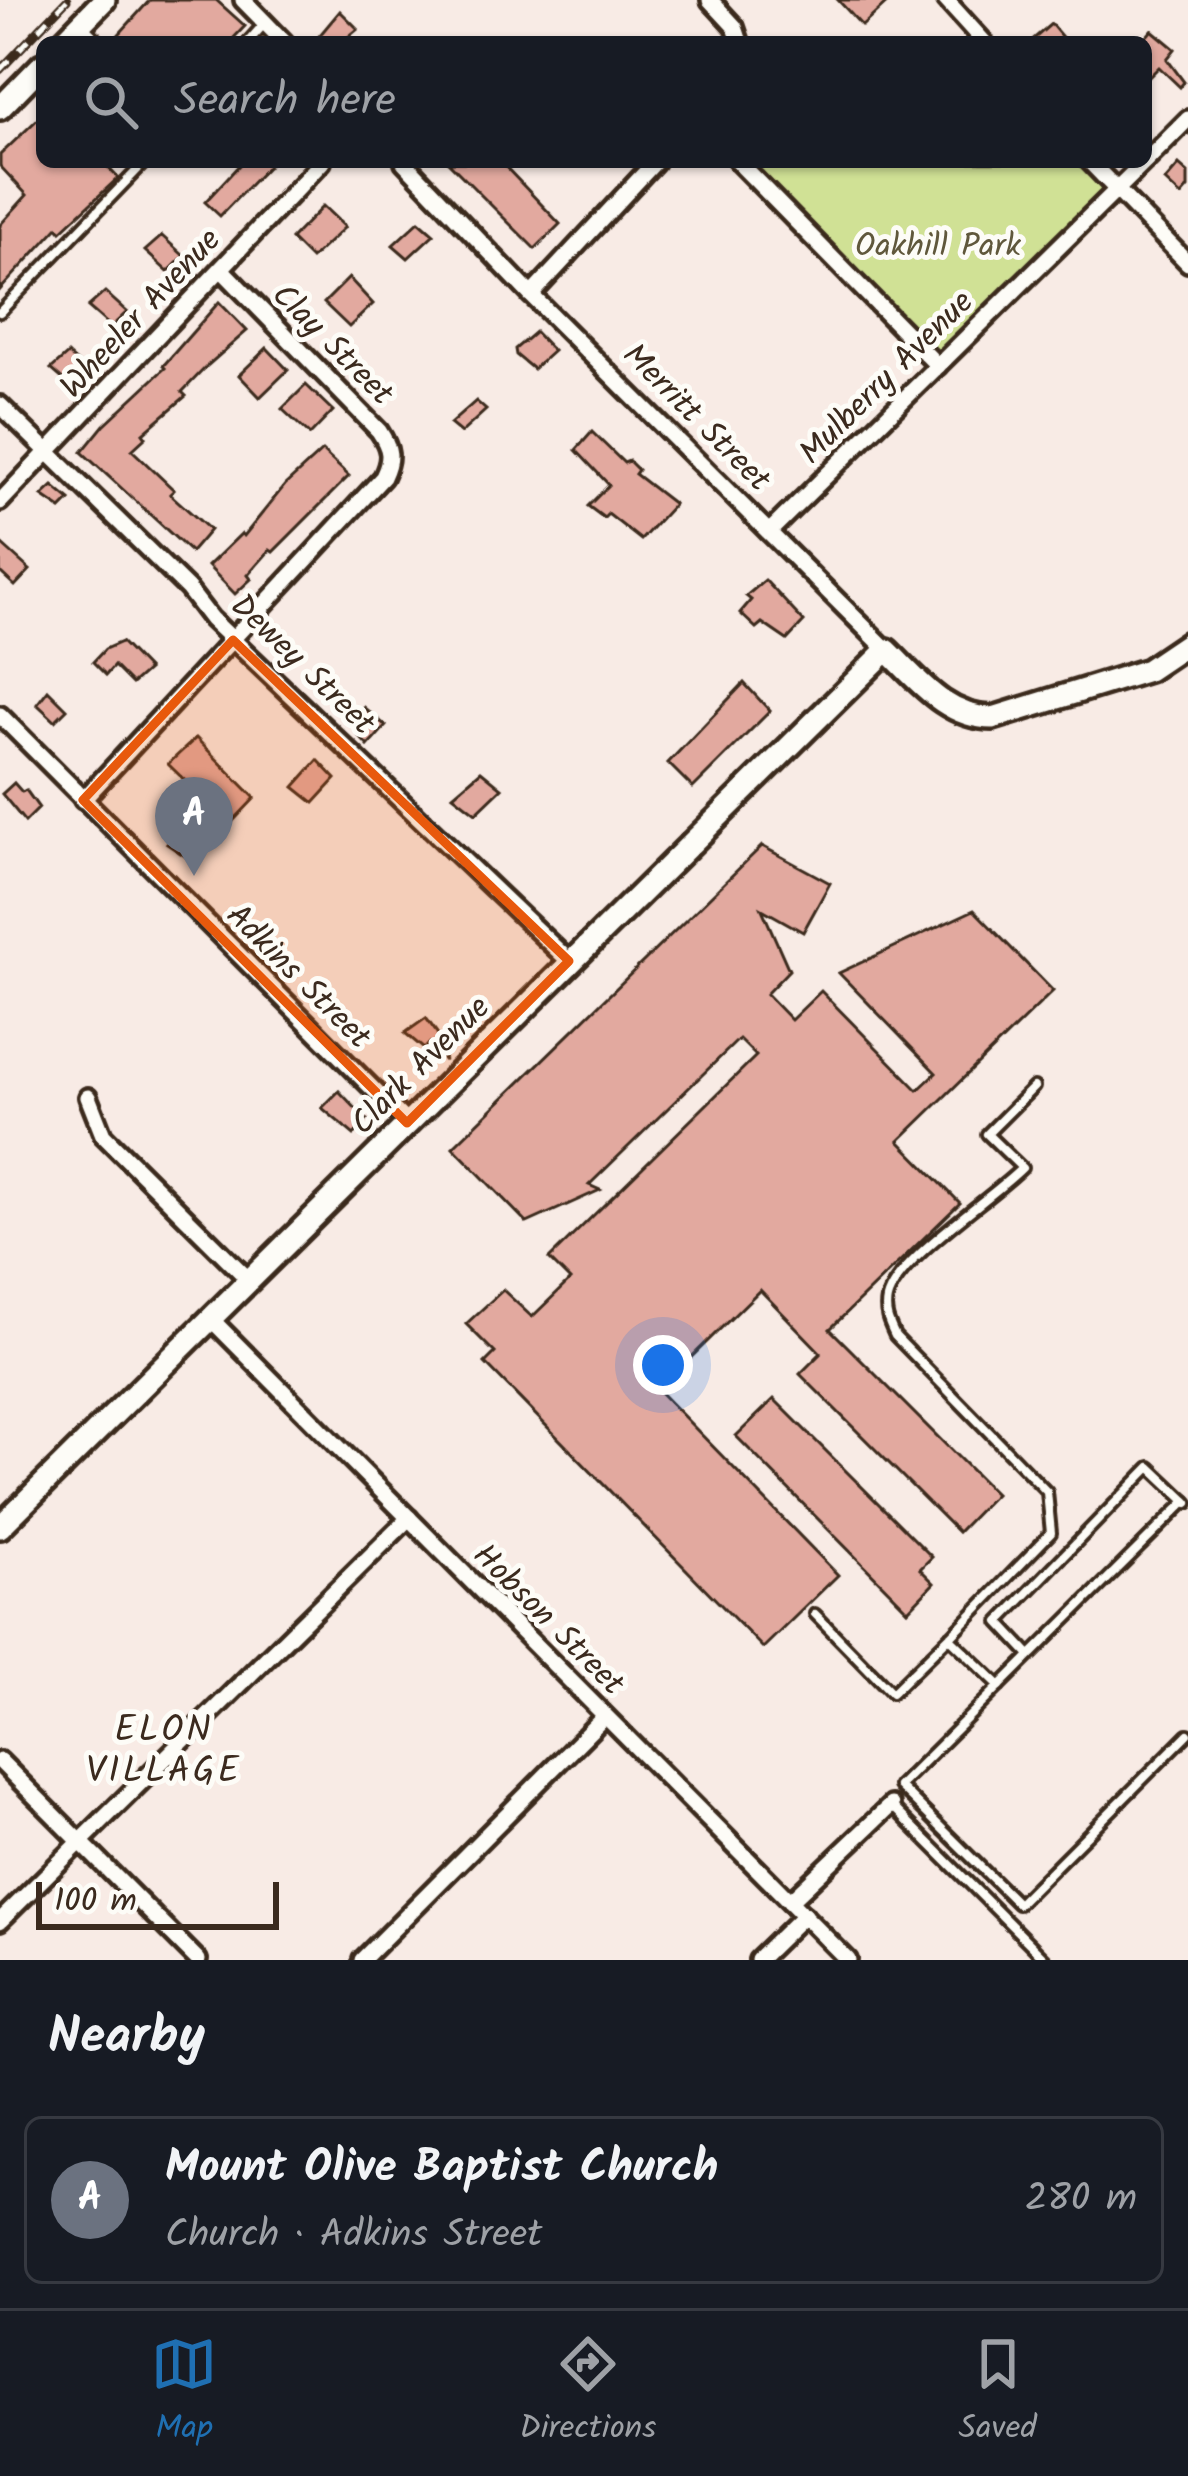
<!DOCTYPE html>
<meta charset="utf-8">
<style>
:root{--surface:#171b24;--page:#242831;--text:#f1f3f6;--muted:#9ea1a6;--line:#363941;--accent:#1f6fb2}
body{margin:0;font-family:Kalam,sans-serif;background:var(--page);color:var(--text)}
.scale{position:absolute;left:36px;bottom:30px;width:243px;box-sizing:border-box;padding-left:12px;border:6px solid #3b2a1e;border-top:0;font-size:33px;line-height:42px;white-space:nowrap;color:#3b2a1e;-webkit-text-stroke:9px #fdfcf7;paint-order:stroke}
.you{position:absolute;left:663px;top:1365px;width:42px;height:42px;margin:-30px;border:9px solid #fff;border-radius:50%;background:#1a73e8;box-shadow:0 0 0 18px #1a73e833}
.badge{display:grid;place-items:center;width:78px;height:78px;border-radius:50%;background:var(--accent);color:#fff;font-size:39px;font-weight:700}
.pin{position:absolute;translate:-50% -99px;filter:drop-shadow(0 3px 6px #0008)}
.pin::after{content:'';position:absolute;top:63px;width:42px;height:36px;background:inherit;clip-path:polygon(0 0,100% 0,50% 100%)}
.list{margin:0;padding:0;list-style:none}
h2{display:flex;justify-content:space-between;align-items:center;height:156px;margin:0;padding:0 48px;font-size:51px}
h2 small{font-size:39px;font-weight:400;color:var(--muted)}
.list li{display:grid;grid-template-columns:78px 1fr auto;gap:36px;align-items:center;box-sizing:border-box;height:168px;margin:0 24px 24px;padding:0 24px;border:3px solid var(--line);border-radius:18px}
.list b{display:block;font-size:45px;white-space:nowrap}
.list p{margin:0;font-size:39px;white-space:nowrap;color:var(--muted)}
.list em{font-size:39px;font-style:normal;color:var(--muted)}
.icon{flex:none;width:66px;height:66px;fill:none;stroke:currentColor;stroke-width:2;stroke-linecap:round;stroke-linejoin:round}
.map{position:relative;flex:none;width:1188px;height:1960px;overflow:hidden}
.search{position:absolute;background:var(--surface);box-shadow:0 3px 9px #0004;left:36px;right:36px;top:36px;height:132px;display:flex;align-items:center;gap:30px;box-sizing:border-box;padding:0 42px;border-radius:18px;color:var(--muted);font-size:45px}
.sheet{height:348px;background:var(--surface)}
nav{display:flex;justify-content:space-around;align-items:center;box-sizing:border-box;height:168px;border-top:3px solid var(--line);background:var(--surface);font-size:33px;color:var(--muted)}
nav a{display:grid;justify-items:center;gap:6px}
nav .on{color:var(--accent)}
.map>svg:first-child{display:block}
.green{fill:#d0e195;stroke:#86865a;stroke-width:3}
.building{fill:#e2a99f;stroke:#3b2a1e;stroke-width:3}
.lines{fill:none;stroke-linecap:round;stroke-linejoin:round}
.lane-casing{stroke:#3b2a1e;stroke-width:16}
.street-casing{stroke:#3b2a1e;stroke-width:24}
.secondary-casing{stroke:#3b2a1e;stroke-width:30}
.lane{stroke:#fdfcf7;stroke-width:8}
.street{stroke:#fdfcf7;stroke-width:15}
.secondary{stroke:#fdfcf7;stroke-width:21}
.rail-casing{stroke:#3b2a1e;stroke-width:9}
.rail{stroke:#fdfcf7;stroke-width:4.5;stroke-dasharray:14;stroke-linecap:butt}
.marked{fill:#e8590c;fill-opacity:0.2;stroke:#e8590c;stroke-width:9;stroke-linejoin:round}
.labels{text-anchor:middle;stroke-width:10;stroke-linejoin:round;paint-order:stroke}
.park-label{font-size:33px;fill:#60583c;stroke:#fdfcf7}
.street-label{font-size:33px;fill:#3b2a1e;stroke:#fdfcf7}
.neighbourhood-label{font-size:36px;letter-spacing:3px;fill:#3b2a1e;stroke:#fdfcf7}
</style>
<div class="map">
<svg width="1188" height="1960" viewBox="0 0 1188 1960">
<rect width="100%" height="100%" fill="#f8ebe5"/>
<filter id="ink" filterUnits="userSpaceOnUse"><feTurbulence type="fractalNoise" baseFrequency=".00833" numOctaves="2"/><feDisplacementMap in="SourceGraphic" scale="24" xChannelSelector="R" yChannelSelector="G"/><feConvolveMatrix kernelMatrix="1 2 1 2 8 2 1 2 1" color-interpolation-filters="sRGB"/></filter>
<g filter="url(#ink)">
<path class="green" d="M742,162H1087L1113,191L938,364Z"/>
<g class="building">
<path d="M150,0H216L245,26L230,42H112Z"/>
<path d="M838,0H890L862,26Z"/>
<path d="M340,11L358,29L342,42H326L319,36Z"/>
<path d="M1051,24L1066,42H1030Z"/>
<path d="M1152,30L1175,49L1167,59L1184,82L1180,87L1159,67L1146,80V37Z"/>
<path d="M42,115V162H103L118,178L61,231L58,227L0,290V225L27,195L0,166V155Z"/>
<path d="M242,162H272L220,216L205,202Z"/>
<path d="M448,162H501L560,224L535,249Z"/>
<path d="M1179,165L1188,173V188L1181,196L1165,181Z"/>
<path d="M323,206L345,227L311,259L291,239Z"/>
<path d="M419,221L434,234L408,258L393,245Z"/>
<path d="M162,236L184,256L168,272L145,251Z"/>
<path d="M349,278L373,304L349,327L324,303Z"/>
<path d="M105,292L127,312L111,327L88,307Z"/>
<path d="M219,302L247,331L207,366L182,392L186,396L143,433L146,437L132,450L174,490L170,494L210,530L191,552L82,452L104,425L165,368L163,366Z"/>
<path d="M535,332L553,351L533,369L516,355L515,349Z"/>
<path d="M267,348L288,370L260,397L239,375Z"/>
<path d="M68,354L90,374L74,389L51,369Z"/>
<path d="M306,385L333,411L310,435L282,409Z"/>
<path d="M476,401L486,410L461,433L450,424Z"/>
<path d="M592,432L624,463L629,461L638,470L635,474L674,504L641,540L608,514L604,518L588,506L609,485L576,450Z"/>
<path d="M322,451L349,476L273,552L270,550L248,575L251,579L235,594L208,566L241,534L244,536L285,485Z"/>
<path d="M53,486L70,500L61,509L42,496Z"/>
<path d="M0,543L30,570L15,586L0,572Z"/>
<path d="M765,580L804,622L787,640L762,623L756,628L740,613L751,600L746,596Z"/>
<path d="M121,642L148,670L132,684L114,666L106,675L93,662L105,649Z"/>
<path d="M744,683L770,711L693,788L668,763Z"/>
<path d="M48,690L67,709L55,721L37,704Z"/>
<path d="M363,707L386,726L368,746L359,736L365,725L354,716Z"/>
<path d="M196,738L255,798L194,862L167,844L206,801L168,764Z"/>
<path d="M318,760L336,779L314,803L294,787Z"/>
<path d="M481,771L502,788L476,813L453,795Z"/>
<path d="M14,783L22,792L26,790L39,808L25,822L2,794Z"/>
<path d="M762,846L830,883L803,932L762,909L789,970L766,994L791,1020L821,991L918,1090L936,1073L839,973L974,910L1053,991L899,1141L960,1203L830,1329L995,1494L958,1532L800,1374L821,1353L760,1290L658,1390L838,1575L763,1648L485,1363L495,1353L466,1324L503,1290L532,1317L570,1280L549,1259L756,1056L739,1039L589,1185L600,1190L527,1223L453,1147Z"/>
<path d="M426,1018L437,1033L445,1061L430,1043L424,1049L405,1033Z"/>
<path d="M339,1091L367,1120L354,1135L322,1108Z"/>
<path d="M774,1399L932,1557L920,1569L934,1583L908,1610L736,1436Z"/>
</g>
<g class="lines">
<g class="lane-casing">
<g id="lane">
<path d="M82,25L100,42"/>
<path d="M248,42L264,24"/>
<path d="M0,312L145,162"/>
<path d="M1186,1501L899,1786L1018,1904L1188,1734"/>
<path d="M815,1614L892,1693L949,1637L1000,1686"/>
<path d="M950,1637L1051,1533L1047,1492L895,1336C889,1323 884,1313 887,1299C897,1259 990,1200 1022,1168L987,1134L1034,1087"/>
<path d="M1030,1655L999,1622L1150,1467L1188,1503"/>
<path d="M891,1805L1046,1960"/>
</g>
</g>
<g class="street-casing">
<g id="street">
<path d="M243,0L284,42"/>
<path d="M710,0L735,27L740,42"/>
<path d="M946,0L984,42"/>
<path d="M1146,161L1188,119"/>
<path d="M404,162L531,295L887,650"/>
<path d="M738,162L938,366"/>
<path d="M1090,162L1188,263"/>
<path d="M531,295L655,162"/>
<path d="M0,405L188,589L211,619L569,961"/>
<path d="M0,502L322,162"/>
<path d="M769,532L1145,162"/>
<path d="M0,715L407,1123"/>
<path d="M83,800L383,477C392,458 391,449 379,431L221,269"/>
<path d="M88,1097L103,1135L249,1280"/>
<path d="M210,1318L848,1960"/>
<path d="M0,1761L198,1960"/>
<path d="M790,1901L891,1805"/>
<path d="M0,1921L409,1518"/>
<path d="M362,1960L605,1716"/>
<path d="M758,1960L804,1915"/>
</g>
</g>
<g class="secondary-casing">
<g id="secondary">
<path d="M63,42L104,0"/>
<path d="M0,108L42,65"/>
<path d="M0,1527L887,650C918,680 946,718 993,718L1148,670L1188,643"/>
</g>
</g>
<use href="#lane" class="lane"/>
<use href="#street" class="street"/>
<use href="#secondary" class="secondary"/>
<g class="rail-casing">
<path id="rail" d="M0,70L67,0"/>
</g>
<use href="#rail" class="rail"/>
</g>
</g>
<path class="marked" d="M233,640L569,961L407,1123L83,800Z"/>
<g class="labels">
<g class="park-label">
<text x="938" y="256">Oakhill Park</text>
</g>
<g class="street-label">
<text transform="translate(139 312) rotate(-47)" y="12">Wheeler Avenue</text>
<text transform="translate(334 343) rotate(45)" y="12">Clay Street</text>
<text transform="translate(885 376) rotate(-45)" y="12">Mulberry Avenue</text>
<text transform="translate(698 416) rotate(45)" y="12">Merritt Street</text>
<text transform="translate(304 663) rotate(44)" y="12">Dewey Street</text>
<text transform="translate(300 975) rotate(45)" y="12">Adkins Street</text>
<text transform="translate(419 1064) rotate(-45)" y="12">Clark Avenue</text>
<text transform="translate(550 1618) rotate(45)" y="12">Hobson Street</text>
</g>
<g class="neighbourhood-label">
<text x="164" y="1741">ELON<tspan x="164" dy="41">VILLAGE</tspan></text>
</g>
</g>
</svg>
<div class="scale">100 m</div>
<div class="you"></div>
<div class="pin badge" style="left:194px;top:876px;background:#6b7280">A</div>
<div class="search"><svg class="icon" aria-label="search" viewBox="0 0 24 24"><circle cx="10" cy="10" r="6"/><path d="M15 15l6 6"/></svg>Search here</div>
</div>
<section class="sheet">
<h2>Nearby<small></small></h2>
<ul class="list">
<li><span class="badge" style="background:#6b7280">A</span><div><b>Mount Olive Baptist Church</b><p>Church · Adkins Street</p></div><em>280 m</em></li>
</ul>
</section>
<nav>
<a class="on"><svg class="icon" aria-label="map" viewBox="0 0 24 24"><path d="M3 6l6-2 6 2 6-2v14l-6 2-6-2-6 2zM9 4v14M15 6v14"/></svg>Map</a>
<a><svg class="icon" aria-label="directions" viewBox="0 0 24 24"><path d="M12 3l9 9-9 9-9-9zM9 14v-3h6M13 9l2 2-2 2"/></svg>Directions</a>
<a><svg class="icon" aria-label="saved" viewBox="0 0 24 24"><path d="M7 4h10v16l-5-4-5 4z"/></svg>Saved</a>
</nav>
